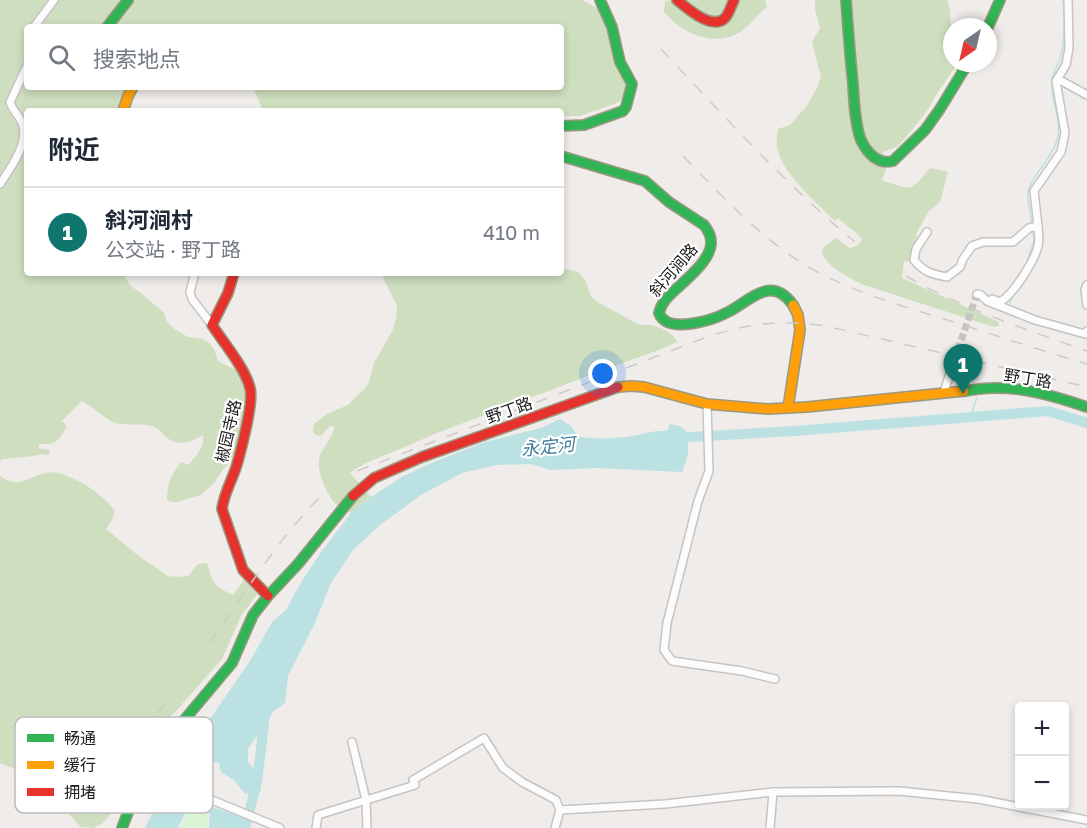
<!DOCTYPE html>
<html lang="zh">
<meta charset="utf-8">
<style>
:root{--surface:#fff;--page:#f2f2f3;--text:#1f2937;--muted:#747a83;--line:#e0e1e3;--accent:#0f766e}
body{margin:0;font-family:"Golos Text","Noto Sans SC",sans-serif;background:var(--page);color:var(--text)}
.controls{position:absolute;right:18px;bottom:18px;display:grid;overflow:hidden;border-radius:6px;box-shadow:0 3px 9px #0003}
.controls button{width:54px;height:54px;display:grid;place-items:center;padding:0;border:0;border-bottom:2px solid var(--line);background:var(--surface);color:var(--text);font:30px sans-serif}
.compass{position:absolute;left:943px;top:18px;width:54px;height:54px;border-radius:50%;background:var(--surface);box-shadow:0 3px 9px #0003;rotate:214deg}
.you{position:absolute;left:603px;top:374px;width:21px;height:21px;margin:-15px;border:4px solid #fff;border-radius:50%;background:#1a73e8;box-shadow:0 0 0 9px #1a73e833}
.badge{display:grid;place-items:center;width:39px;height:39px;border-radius:50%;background:var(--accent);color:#fff;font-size:20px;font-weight:700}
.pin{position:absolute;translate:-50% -50px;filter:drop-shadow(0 2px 3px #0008)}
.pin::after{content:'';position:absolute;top:32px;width:21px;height:18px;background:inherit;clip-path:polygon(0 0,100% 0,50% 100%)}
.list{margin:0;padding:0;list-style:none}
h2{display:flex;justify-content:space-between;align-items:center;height:78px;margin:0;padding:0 24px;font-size:26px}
h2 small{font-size:20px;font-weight:400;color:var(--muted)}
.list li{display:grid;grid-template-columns:39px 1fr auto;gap:18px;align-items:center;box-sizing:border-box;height:90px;padding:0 24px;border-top:2px solid var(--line)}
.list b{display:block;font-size:22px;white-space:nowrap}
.list p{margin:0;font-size:20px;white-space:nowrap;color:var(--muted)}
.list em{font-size:20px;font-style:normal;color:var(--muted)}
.icon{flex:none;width:33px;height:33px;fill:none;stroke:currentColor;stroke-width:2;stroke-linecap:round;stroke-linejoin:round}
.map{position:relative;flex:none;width:1087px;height:828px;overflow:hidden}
.search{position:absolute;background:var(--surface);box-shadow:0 3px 9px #0003;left:24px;top:24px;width:540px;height:66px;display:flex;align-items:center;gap:15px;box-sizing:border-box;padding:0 21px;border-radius:6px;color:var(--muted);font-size:22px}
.panel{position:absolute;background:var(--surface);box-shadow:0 3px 9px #0003;left:24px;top:108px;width:540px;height:168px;border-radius:6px}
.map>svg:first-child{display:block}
.forest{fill:#cedebe}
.park{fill:#d9f5d4}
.water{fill:#bce1e3}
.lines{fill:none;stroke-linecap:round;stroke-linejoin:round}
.stream{stroke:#bce1e3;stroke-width:1.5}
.river{stroke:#bce1e3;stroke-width:10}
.street-tunnel{stroke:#c6c3c1;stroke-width:7;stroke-dasharray:7 3.5;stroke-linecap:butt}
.street-casing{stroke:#c6c4c3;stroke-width:10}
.fast-casing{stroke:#9a9880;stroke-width:12}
.slow-casing{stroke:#9a9880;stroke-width:12}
.jam-casing{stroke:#9a9880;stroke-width:12}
.street{stroke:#fdfcfc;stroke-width:7}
.fast{stroke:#30b455;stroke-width:9}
.slow{stroke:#ff9f0a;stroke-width:9}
.jam{stroke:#e5322d;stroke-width:9}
.rail{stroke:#cbcbca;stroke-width:1.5;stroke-dasharray:12 12;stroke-linecap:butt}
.labels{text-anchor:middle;stroke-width:4.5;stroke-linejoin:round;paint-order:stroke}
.street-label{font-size:16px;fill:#202020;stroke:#fff}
.water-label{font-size:18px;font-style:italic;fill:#407c9c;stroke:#fff}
.key{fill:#fff;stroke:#bcbcbc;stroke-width:1.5}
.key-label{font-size:16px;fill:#202020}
</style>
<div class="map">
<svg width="1087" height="828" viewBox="0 0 1087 828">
<rect width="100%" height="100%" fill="#efece9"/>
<g class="forest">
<path d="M0,0H582L599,9L610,37L617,64L620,72L624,75L628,85L627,90L623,99L614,104L580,116H561V111H263L253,87H561V27H27V87H129L118,111H27V273H122L131,286L142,294L164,313L167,322L174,329L188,337L203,339L209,343L214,349L218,361L240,372L248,396L235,458L224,468L214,483L201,495L177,502H171L167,500C168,482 170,477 181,462L188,465C196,457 205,446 203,435C190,442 178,448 165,436C162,433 159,429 154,427C142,422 124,427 113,422C103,417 93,407 82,401L62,421L67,426C59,441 56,445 39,444V448L50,450L49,455L42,454L33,456L3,459L0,461Z"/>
<path d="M672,0H765L767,7C758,13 753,23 743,30C716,49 683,35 664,12L665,1Z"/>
<path d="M815,0H947L950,10L951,29L952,31V63H958L938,92L928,109L913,129L897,147L883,152C886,164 889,168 881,180C912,189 908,195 930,168L948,172L941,199L938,204L928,212L916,234L917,239L911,254L912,262L904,261L902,278L999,322V326L994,327L861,284C850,278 830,268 824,257C822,253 822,252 823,248L836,238L849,248C856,247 858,245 862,240L861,237L838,218L835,221C817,203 782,173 777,148C776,142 777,135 778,129L790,125L806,107L817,88L821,77L812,42L820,28L815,9Z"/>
<path d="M561,268L578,272L585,280L591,296L597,302L638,324C641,325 645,325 648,325C657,325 674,333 677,342C652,354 626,361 600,371C548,392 494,411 442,431C426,437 411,445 395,451C379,458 364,462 350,473L371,497L351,513C345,510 339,507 335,503C326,493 315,468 320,455C324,446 334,436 334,426L329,427L321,436L316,435L313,431L314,424L327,414L348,405L366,387L369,382L374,363L393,330L396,319L397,306L381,273H561Z"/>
<path d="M54,472C76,477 102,493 115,511L112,520L106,529L140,557L168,576L179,577L188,576L198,564L207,563C214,585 213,585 233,595L244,580L257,594L241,616L222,659L176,711L164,722L144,750L125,781L117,803L109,816L103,823L93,828L81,827L66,811L65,788L37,781L13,768L0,763V476C16,487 23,481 39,475C44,473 49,473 54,472Z"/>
</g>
<path class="park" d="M195,798L208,803V828H180Z"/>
<g class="water">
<path d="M560,419L571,426L579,437C597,439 614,439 633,436C645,434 655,430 667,431L670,424L680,426L688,433V455L682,472L597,468L551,470L531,464L497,465L462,473L421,495L380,525L353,550L331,583L314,625L288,676L285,703L274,711L248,749V762L261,778V791L245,794L234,780L221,772L219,763L214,762L208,767L178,828H145L166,785L178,789L195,764L191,753L196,739L250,661L272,622L286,610L300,584L319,555L351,513L371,497L402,477L429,464L485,442L541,428Z"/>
<path d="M210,806L250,820L248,828H209Z"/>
</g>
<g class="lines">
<g class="stream">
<path d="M1032,224C1031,216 1027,201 1028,192C1030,178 1053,157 1057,140C1063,120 1050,101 1052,81C1052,73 1057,67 1060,60C1064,46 1066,14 1063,0"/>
<path d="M1026,265L1034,240L1033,229"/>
<path d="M1010,303L1013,294"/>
<path d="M970,417L977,398"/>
</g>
<g class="river">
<path d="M673,438L794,431L1048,411L1087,423"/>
<path d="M245,828L257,782L265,715"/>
</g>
<path class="street-tunnel" d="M951,370L977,294"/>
<g class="street-casing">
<g id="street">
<path d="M34,27L54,0"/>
<path d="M1058,79L1087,95"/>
<path d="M0,184C10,169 30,142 22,123C19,115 12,110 10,102L27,66"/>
<path d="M927,232L916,249L914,260C924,272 931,274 947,277L960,267L963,259L972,246L983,242H1013L1029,228L1038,226L1034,191L1061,152L1065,133L1056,81L1066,65L1069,48L1068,0"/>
<path d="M195,273L190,292L192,299L212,325"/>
<path d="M1087,285L1085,290L1087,305"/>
<path d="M977,294L981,295L987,301L1035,320L1085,334L1087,331"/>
<path d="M992,299L1000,302C1013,295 1035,260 1038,246C1040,240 1038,232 1038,226"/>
<path d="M944,392L951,370"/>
<path d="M707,404L709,471L698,501L667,623L664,650L672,661L742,671L775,679"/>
<path d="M352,742L366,800L367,828"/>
<path d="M146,774L156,777L280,828"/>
<path d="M560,810L665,804L773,792L899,791L978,799L1087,820"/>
<path d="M316,828L318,815L415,785L413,780L484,738L503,768L522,782L556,800L560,810L555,828"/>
<path d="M770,828L773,792"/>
</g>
</g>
<g class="fast-casing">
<g id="fast">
<path d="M846,0C848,28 850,56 853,84C854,101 855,125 861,140C867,153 878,165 893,161L925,130L940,109L968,63"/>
<path d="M107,27L128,0"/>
<path d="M988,27L1000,0"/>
<path d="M561,126L584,125L623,111L626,107L632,84L620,62L612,27L600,0"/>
<path d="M561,156L645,181L669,202L704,225C708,230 711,236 711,242C712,259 686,280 675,290C668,297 661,303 659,313C667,335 713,320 728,312C750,301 771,274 793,305"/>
<path d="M964,391C973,390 983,388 993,388C1025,387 1057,397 1087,407"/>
<path d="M122,828L139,784L164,744L232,663L253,615L268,596L298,564L353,496"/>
</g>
</g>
<g class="slow-casing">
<g id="slow">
<path d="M123,111L128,96L133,87"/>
<path d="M618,387L631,386L644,387L707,404L768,409L807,407L964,391"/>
<path d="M788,408L800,330L798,315L793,305"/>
</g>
</g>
<g class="jam-casing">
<g id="jam">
<path d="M677,0C687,8 712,31 725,18C729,14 731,6 734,0"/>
<path d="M234,273L228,293L212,325C224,343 245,368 250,388C254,402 242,446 238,461C234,477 224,492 222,509L243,570L268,596"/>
<path d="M353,496L374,478L422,457L618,387"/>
</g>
</g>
<use href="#street" class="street"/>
<use href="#fast" class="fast"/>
<use href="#slow" class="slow"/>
<use href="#jam" class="jam"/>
<g class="rail">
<path d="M661,49C724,116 785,184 855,242"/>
<path d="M683,156C719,193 754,231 797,260C842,289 893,303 944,319C992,334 1039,350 1087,364"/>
<path d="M906,276C963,309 1025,329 1087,351"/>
<path d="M357,471L707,337C750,323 781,319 826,326L1087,387"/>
<path d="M210,642C246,592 279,537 323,494"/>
<path d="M143,733L168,699"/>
</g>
</g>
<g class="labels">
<g class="street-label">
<text transform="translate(673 270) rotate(-49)" y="6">斜河涧路</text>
<text transform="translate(1028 378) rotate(9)" y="6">野丁路</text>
<text transform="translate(509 410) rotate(-20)" y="6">野丁路</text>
<text transform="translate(228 431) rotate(-77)" y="6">椒园寺路</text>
</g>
<g class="water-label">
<text transform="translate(548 447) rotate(-6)" y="6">永定河</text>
</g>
</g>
<rect x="15" y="717" width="198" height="96" rx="9" class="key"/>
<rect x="27" y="734" width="27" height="8" fill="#30b455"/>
<rect x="27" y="761" width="27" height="8" fill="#ff9f0a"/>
<rect x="27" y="788" width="27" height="8" fill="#e5322d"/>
<g class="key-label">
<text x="64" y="744">畅通</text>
<text x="64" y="771">缓行</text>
<text x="64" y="798">拥堵</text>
</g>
</svg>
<div class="controls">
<button>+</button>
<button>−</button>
</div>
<svg class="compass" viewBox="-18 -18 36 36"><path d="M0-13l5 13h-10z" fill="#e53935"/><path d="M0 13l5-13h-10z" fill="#747a83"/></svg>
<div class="you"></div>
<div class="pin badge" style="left:963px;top:394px">1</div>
<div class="search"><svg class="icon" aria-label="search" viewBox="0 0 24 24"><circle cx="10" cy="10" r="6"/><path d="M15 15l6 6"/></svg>搜索地点</div>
<section class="panel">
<h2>附近<small></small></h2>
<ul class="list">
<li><span class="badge">1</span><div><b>斜河涧村</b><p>公交站 · 野丁路</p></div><em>410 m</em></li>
</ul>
</section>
</div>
